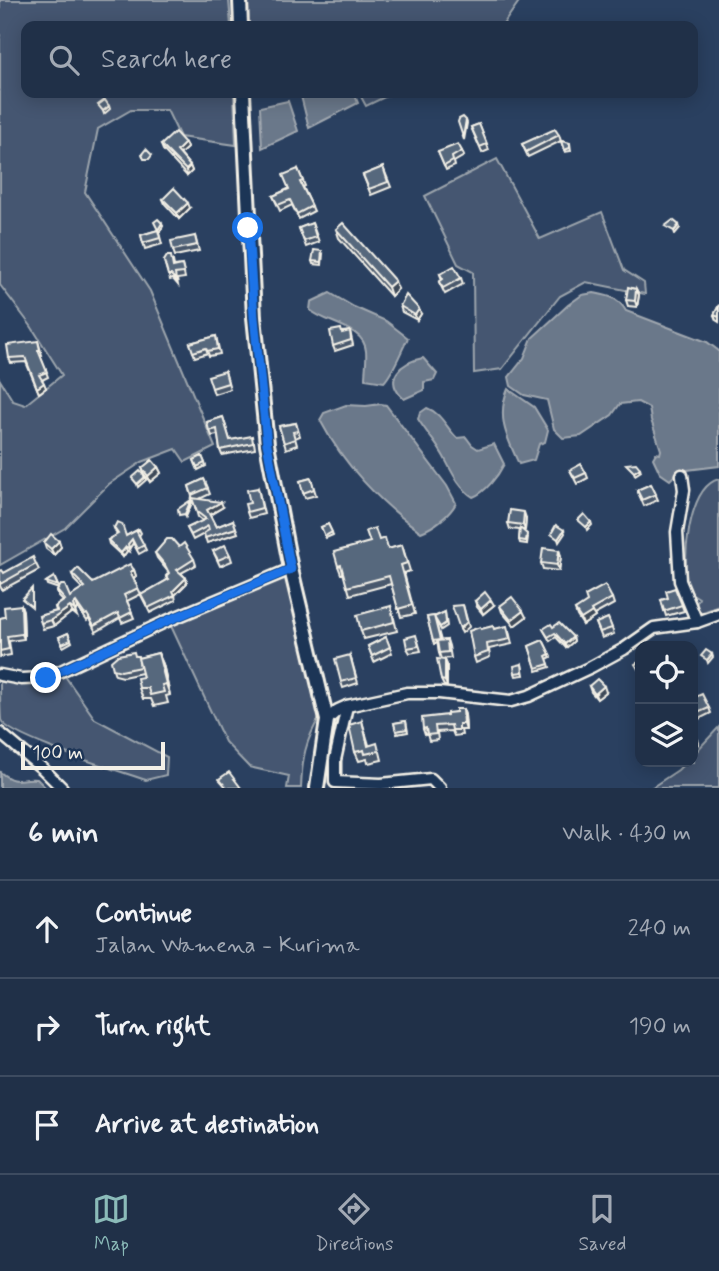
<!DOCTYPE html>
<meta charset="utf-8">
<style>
:root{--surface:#203048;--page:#28384f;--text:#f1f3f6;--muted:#a2a9b4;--line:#3d4b60;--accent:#8bbbb9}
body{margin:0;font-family:Mynerve,sans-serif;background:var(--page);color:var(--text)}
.controls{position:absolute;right:21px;bottom:21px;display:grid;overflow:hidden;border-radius:14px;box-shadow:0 4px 18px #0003}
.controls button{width:63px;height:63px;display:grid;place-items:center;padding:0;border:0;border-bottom:2px solid var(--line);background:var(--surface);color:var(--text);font:35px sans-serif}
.scale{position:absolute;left:21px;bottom:18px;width:144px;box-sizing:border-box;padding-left:7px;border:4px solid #f4f1e8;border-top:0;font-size:19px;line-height:24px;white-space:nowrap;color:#f4f1e8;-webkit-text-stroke:5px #1d3557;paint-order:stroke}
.stop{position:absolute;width:21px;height:21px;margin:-16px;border:5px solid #1a73e8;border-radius:50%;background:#fff}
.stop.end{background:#1a73e8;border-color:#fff;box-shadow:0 2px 7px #0008}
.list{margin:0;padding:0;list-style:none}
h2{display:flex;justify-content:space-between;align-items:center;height:91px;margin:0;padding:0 28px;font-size:30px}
h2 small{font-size:23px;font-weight:400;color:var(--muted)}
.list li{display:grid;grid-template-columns:46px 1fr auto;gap:21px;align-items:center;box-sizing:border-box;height:98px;padding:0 28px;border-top:2px solid var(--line)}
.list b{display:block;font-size:26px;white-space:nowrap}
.list p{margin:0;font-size:23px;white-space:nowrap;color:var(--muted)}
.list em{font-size:23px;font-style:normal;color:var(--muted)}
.icon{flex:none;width:38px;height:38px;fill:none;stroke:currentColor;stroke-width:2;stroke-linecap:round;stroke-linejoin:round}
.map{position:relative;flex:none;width:719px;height:788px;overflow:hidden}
.search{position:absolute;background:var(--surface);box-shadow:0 4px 18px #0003;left:21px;right:21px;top:21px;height:77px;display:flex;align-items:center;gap:18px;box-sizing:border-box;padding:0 24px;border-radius:14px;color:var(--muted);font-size:26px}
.sheet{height:385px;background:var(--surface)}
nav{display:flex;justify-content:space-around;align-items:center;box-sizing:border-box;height:98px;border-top:2px solid var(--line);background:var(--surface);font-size:19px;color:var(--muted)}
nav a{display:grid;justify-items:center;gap:4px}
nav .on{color:var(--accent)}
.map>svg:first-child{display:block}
.green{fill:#445771;stroke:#9ca4ac;stroke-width:2}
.water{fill:#6a788a;stroke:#a1a8b0;stroke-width:2}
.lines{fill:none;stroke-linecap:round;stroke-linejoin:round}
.minor-casing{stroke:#f4f1e8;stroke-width:15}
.major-casing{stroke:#f4f1e8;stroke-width:18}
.minor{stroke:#1d3557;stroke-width:10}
.major{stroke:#1d3557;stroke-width:12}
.wall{fill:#4a596c;stroke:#f4f1e8;stroke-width:2}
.shaded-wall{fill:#3c4858;stroke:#f4f1e8;stroke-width:2}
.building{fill:#56677d;stroke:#f4f1e8;stroke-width:2}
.route{stroke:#1a73e8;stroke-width:9}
</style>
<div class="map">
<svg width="719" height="788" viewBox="0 0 719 788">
<rect width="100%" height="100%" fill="#2a4060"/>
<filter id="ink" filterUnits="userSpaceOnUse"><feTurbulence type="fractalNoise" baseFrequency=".0143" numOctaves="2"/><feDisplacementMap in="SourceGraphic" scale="14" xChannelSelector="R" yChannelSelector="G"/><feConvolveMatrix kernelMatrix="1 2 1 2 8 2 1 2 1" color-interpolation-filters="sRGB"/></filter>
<g filter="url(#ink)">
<g class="green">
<path d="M0,0H229L231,26H26V93H234L236,145L180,137L167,110H131L98,129L85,192L150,291L215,447L185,462L176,449L142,462L109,484L65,528L0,565V380L13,401L25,405L62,375L31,326L0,285Z"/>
<path d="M250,0H520L502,26H245L244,4Z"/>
<path d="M359,93H393L366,106Z"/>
<path d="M497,159L540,239L602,212L624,270L644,283L645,294L586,282L560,296L502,369L474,373L473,272L458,264L425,196Z"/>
<path d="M719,479V606L690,617L699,598L688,591C682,565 687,487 719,479Z"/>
<path d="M289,573L321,715C305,741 302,759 301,788H287L289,776L249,767L225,742L171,626Z"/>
<path d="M60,669L95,719L167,757L166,775L146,780C123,772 8,738 1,720C0,709 0,689 0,677L34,680Z"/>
<path d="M719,727V788H651L678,770L686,762H693V755Z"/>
</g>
<g class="water">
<path d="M311,93H354L358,103L309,128L301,96Z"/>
<path d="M288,101L298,131L262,148L260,107Z"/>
<path d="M330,293L354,307L386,321L408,338C401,351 393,373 384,382L365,379C365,370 367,360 366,351C364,326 326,324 310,310L311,302Z"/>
<path d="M594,293C609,296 618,297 626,311L707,342L719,351V466L679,471L670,480L660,473L653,458L656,453L660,454L661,450L651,420L649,408L638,402L620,404L612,415L581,436L563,438L554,429L547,400L524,395L511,386L509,377L524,358L532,338L568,305L582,295Z"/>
<path d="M423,358L437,374L434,380L424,382V390L404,399C382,379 401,362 423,358Z"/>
<path d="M508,389L534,407L548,430L545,442L539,444L534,460L519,464C507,438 496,417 508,389Z"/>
<path d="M381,404L386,405L447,486L456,503C450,515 434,527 421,532C380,503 343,464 320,420L324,413L346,405L366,406Z"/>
<path d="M427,408C441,413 446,427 457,438L466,437L472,445L478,449L494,444L504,464C498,476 486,492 473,497C458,487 452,472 444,457C437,444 426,432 418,419L420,413Z"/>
<path d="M0,772C17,786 19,777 37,779L46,788H0Z"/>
</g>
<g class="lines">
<g class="minor-casing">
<g id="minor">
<path d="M682,475L684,490L677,532L680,581L697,622"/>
<path d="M0,675L21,679L46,678L167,621L291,569"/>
<path d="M347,706L335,760V782L381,784L431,779L440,788"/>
<path d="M327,720L338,710L347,706L407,693H439L511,701L529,696L591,667L624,649L654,628L697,622L719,614"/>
<path d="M0,733L43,769L62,788"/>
</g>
</g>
<g class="major-casing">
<g id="major">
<path d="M240,0L241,26"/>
<path d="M243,93L254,317L267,444L291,569L327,720L317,788"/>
</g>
</g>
<use href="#minor" class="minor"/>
<use href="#major" class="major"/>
</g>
<g class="wall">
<path d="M479,124L489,150L482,153L471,127Z"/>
<path d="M559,135L561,141L528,157L522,144Z"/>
<path d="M561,141L570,143L571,151L565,152Z"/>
<path d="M185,143L187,148L180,154L190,166L192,171L187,176L163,150L161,145Z"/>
<path d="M462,151L464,156L454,162L455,166L446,170L438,152Z"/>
<path d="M383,167L391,187L371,195L363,175Z"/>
<path d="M298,169L305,186L303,187L314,211L299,219L292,205L280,211L273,196L288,189Z"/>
<path d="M163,199L190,208L179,219L165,204Z"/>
<path d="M162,223L163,226L159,233L162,244L145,249L141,235L158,230Z"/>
<path d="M312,223L319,242L306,247L299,228Z"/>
<path d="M336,229L398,289L391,296L339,238Z"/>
<path d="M195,236L199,251L175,256L173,250Z"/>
<path d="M323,254L322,265L313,264L312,261Z"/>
<path d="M164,261H173L174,266L182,265L185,278L177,279L178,285L173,279L170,280Z"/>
<path d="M440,274L461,278L463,284L445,294L439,282L442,280Z"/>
<path d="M636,289L639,295L637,307L628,306L626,300Z"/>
<path d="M719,305V322L716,320L714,315Z"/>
<path d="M400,306L421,314L417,320L402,312Z"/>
<path d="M350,331L353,345L335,351L333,346L342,332Z"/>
<path d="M216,336L220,354L209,356L208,353L195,357L190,343Z"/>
<path d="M38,341L42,355H40L48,377L42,380L46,388L39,393L26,362L11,363L9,358Z"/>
<path d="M225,371L230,389L214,394L212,388Z"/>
<path d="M223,417L230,440L254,442L255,449L222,455L220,450L218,435L212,436L207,422Z"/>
<path d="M296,423L300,436L295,438L297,445L286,449L279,426Z"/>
<path d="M202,456L206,466L198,470L194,460Z"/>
<path d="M158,467L161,473L150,482L144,474L142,468Z"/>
<path d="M570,470L586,473L588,478L577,484Z"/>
<path d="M311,478L316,495L305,498L300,481Z"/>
<path d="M204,479L210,494L199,499L223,507L210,515L216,527L233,520L238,533L207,543L204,534L193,540L187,528L203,521L198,517L189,486Z"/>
<path d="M651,484L658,500L644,506L637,490Z"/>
<path d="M258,488L264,514L249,518L247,512L250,503Z"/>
<path d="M526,518L525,530H522L528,537L527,544L520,543L519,540L520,530L510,529L508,523Z"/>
<path d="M328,524L333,535L326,538L321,527Z"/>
<path d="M114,528L126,536L139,529L141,533L139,536L146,550L139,554L133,543L129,549L130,552L127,551L123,557L109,544L108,540L117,535Z"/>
<path d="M379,540L389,549L402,545L410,571L404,573L415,614L401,617L391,584L350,595L344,574H341L338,566Z"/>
<path d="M59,541L61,547L54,555L46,549L44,543Z"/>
<path d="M179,547L194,559L196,565L181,573L186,578L187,583L175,595L176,600L150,613L141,595L167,580L166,576L169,573L157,558L155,553Z"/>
<path d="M559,550L561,556L559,571L543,569L541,563Z"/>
<path d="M213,551L230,555L232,561L220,566Z"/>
<path d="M36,564L39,570L2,590L0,586V571L4,573Z"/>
<path d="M134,570L136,576L133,578L141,594L127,601L134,618L122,623L120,618L96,632L89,619L87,621L78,608L75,611L77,616L72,612L54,626L43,629L39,616L56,611L55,607L63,601L59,597L57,591L59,589L47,585L46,582L54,577L59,588L70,597L83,589L74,580L72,574L93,583Z"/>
<path d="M675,588L684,611L666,616L661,600L668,598Z"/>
<path d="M612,598L614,604L594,615L595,617L583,625L577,616L575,610Z"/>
<path d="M475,601L494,605L483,614L477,607Z"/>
<path d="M21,605L23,611L24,639L9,641L11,655L0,657V618L5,617Z"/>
<path d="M391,606L397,631L364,639L361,631Z"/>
<path d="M500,606L526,617L514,626L502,612Z"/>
<path d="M445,612L447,626L441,630L434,617Z"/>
<path d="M434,616L441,641L447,640L449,646L451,658L441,659L439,653L438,643L434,644L427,617Z"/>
<path d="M608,618L614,634L602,638L596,623Z"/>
<path d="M553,627L573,637L574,641L566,648L556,637L550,641L543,629Z"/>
<path d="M481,629H494L509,631L512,644L489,649L490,657L476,663L474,657Z"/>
<path d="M68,633L72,642L63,647L59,637Z"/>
<path d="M386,637L392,653L374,662L368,646Z"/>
<path d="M543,640L551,657L547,659L550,667L537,671L529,646Z"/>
<path d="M418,641L421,651L410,653L407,648Z"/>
<path d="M158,653L163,664L170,695L166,696L168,703L154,706L151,699H143L139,688L143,677L142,673L123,677L115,675L113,669L136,656L139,658Z"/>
<path d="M350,655L358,683L343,688L341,682Z"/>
<path d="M445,660L447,665V686H444L441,680Z"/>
<path d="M522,664L524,675L516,676L515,673Z"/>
<path d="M589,686L606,692L597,699L591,692Z"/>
<path d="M693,698L709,708L711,713L693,722Z"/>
<path d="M463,709L465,715L466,730H461L462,735L454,736L452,731L437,732L438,740L429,741L427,734L425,735L423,729L447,715Z"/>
<path d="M362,721L369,745L380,752L382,760L368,763L367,759L359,761L355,752Z"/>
<path d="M406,721L408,732L397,734L394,723Z"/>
</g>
<g class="shaded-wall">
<path d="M109,106L110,109L104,114L103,111Z"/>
<path d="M466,120L467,123L464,140L463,137Z"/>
<path d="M185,143L187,148L178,156L177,151Z"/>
<path d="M190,166L192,171L187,176L186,170Z"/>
<path d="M188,203L190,208L179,219L177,213Z"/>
<path d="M162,223L163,226L159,233L158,230Z"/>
<path d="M679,225L680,228L675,234L674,231Z"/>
<path d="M395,281L398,289L391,296L388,287Z"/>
<path d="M636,289L639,295L637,307L635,301Z"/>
<path d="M419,309L421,314L417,320L415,315Z"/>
<path d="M44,383L46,388L39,393L37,388Z"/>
<path d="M158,467L161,473L150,482L148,476Z"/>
<path d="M640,468L641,471L635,475L634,472Z"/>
<path d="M145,477L146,480L138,487L137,484Z"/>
<path d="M191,500L192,503L186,517L185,514Z"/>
<path d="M221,502L223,507L209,515L207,510Z"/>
<path d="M524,512L526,518L525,530L523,525Z"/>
<path d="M591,522L592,525L587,530L586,527Z"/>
<path d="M564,530L565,533L559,542L558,539Z"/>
<path d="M132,539L133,543L129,549L128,544Z"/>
<path d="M59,541L61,547L54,555L51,549Z"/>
<path d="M126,547L127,551L123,557L121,553Z"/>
<path d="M559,550L561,556L559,571L557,565Z"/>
<path d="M134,570L136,576L133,578L130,572Z"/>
<path d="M186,578L187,583L174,596L173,591Z"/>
<path d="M491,600L494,605L483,614L481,609Z"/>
<path d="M76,602L78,608L75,611L73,605Z"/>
<path d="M21,605L23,611L24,639L22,634Z"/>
<path d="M463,605L469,627L462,633L460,629Z"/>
<path d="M70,607L72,612L54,626L51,620Z"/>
<path d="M523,611L526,617L514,626L511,620Z"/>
<path d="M592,612L595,617L583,625L581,619Z"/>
<path d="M573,637L574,641L566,648L565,644Z"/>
<path d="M158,653L163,664L170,695L166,684Z"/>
<path d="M712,654L713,657L708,663L707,660Z"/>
<path d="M445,660L447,665V686L445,681Z"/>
<path d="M604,686L606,692L597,699L595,694Z"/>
<path d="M463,709L465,715L466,730L464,724Z"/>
<path d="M698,740L699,743L693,750V746Z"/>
</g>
<g class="building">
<path d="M105,100L109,106L103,111L98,105Z"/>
<path d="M463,117L466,120L463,137L458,122L459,119Z"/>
<path d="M479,124L487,144L480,147L471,127Z"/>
<path d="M555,129L559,135L526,152L522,144Z"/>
<path d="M175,132L185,143L177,151L190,166L186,170L161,145Z"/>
<path d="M561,141L570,143V148L564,150Z"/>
<path d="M458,144L462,151L452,157L453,161L444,166L438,152Z"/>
<path d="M146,149L152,155L149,159H144L142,154Z"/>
<path d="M383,167L388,182L369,189L363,175Z"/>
<path d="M298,169L303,181L300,182L312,206L297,214L290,200L278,205L273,196L289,189L283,175Z"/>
<path d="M174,188L188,203L177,213L163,199Z"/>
<path d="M158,219L162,223L158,230L154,222Z"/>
<path d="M673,220L679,225L674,231L665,226Z"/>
<path d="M312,223L316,237L304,241L299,228Z"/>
<path d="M343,223L395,281L388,287L336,229Z"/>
<path d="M158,230L160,238L143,243L141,235Z"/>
<path d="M195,236L197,245L173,250L171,241Z"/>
<path d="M314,250L322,251L321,262L312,261Z"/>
<path d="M167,256H171L173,267L182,265L184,273L175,274L176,280L171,275H168L164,261Z"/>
<path d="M454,266L461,278L443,288L439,282L443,279L440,274Z"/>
<path d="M628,287L636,289L635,301L626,300Z"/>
<path d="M406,295L419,309L415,315L400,306Z"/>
<path d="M719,305V317L714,315Z"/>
<path d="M341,329L342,333L350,331L351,340L333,346L330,331Z"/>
<path d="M216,336L218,349L207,351L206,348L193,352L190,343Z"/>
<path d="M38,341L40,350H38L47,372L39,375L44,383L37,388L25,357L9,358L7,345Z"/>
<path d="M225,371L228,383L212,388L208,376Z"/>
<path d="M223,417L230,440L252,436L253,443L220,450L217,429L209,431L207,422Z"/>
<path d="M296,423L298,431L293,432L295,439L284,443L279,426Z"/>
<path d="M202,456L205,463L197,467L194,460Z"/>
<path d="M152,460L158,467L148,476L142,468Z"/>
<path d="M636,463L640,468L634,472L626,464Z"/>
<path d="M581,464L586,473L575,478L570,470Z"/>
<path d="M140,471L145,477L137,484L132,478Z"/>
<path d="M311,478L314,489L303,493L300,481Z"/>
<path d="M204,479L208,488L192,495L189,486Z"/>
<path d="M651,484L656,494L642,500L637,490Z"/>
<path d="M258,488L262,508L247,512L245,504L250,503L247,490Z"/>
<path d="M192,498L221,502L207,510L216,527L233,520L236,528L205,538L204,533L209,530L208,526L191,535L187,528L206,519L197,512Z"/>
<path d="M191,500L185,514L179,515L178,509Z"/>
<path d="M510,510L524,512L523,525L508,523Z"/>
<path d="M584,514L591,522L586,527L578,520Z"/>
<path d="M117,522L122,524L126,536L139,529L137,532L144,545L137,549L132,539L128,544L129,548L126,547L121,553L108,540L118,534L114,528Z"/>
<path d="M328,524L332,532L325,536L321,527Z"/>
<path d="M556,525L564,530L558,539L551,534Z"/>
<path d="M375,528L379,540L385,538L388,549L402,545L407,563L401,565L412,605L398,609L389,576L347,587L341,565L338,566L334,552L370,542L366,531Z"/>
<path d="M520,528L527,534L526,541L519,540Z"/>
<path d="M51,534L59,541L51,549L44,543Z"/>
<path d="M167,539H172L179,547L184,543L194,559L177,570L186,578L173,591L175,595L148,608L141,595L169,579L166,576L169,573L165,565L155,553Z"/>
<path d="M225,545L230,555L218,560L213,551Z"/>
<path d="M543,548L559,550L557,565L541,563Z"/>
<path d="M33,557L36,564L0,584V571L2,570L4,573Z"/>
<path d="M130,564L134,570L130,572L138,588L124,595L132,612L120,618L118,613L94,626L87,614L85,615L76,602L73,605L75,610L70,607L51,620L41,623L39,616L57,611L55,607L65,600L57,591L61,585H65L70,597L85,587L72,574L78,568L93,583Z"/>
<path d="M54,577L58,586L46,582Z"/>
<path d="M605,585L612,598L591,610L592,612L581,619L575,610L587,602L585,596Z"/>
<path d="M32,588V607L22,599Z"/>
<path d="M675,588L682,605L664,611L661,600L668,598L666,591Z"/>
<path d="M485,592L491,600L481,609L475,601Z"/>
<path d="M512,597L523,611L511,620L500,606Z"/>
<path d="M21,605L22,634L7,636L9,649L0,651V618L5,617L4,607Z"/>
<path d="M463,605L467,622L460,629L452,606Z"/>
<path d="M391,606L394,622L361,631L357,615Z"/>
<path d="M445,612L446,623L440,627L434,617Z"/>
<path d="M434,616L440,640L433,641L427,617Z"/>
<path d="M608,618L612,628L600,632L596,623Z"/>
<path d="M559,623L573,637L565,644L555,633L548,637L543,629L551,624L553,627Z"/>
<path d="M493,626L494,629L507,626L510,639L487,644L488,652L474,657L469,631L480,627L481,629Z"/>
<path d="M68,633L71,640L62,644L59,637Z"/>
<path d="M416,635L419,646L407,648L405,638Z"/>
<path d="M386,637L390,647L372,656L368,646Z"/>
<path d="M447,640L448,652L439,653L437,641Z"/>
<path d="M543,640L550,654L546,656L549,664L536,668L529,646Z"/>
<path d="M706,650L712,654L707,660L701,656Z"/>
<path d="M134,652L135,656H138L140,667L121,671L113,669L111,661L118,655Z"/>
<path d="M158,653L166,684L162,685L164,692L150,695L148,688H139L137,678L143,677L138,658Z"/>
<path d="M350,655L356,678L341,682L335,659Z"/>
<path d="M437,659L445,660V681L441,680Z"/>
<path d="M640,661V672L635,664Z"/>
<path d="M522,664L523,672L515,673L514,666Z"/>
<path d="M597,679L604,686L595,694L589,686Z"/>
<path d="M702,694L709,708L693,715V698Z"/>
<path d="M456,709H463L464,724H459V730H452L451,725L435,726L436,734L427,735L426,728L423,729L422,718L447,715V713L456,712Z"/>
<path d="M362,721L368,746L377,743L379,751L365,754L364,750L355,752L349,725Z"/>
<path d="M406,721L407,729L396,731L394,723Z"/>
<path d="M693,736L698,740L693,746Z"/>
<path d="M229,772L241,788H227L219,779Z"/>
</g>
</g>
<g class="lines" filter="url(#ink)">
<path class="route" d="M46,678L167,621L291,569L267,444L254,317L248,228"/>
</g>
</svg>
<div class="controls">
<button><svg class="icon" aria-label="locate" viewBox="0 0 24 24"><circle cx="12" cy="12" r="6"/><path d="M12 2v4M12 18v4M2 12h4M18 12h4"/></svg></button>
<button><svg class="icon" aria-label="layers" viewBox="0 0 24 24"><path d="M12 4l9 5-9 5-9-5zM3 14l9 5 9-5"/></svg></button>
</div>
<div class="scale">100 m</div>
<div class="stop" style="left:248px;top:228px"></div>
<div class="stop end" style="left:46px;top:678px"></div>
<div class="search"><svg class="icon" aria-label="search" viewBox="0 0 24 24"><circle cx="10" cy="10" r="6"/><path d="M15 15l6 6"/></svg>Search here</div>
</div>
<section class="sheet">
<h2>6 min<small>Walk · 430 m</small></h2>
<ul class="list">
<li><svg class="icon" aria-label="ahead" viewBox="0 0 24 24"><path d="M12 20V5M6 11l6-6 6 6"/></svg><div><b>Continue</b><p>Jalan Wamena - Kurima</p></div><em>240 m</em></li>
<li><svg class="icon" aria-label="right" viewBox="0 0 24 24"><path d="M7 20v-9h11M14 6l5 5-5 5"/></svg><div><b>Turn right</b></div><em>190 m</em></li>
<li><svg class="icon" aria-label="arrive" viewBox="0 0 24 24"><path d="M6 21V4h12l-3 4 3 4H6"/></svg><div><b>Arrive at destination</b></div></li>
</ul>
</section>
<nav>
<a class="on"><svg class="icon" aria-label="map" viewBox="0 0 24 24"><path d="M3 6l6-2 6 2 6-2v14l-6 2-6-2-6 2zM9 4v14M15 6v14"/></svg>Map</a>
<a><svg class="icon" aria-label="directions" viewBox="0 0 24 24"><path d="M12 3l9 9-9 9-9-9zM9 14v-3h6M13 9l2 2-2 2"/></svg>Directions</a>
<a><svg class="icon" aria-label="saved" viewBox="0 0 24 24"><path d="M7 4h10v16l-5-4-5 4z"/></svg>Saved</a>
</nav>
